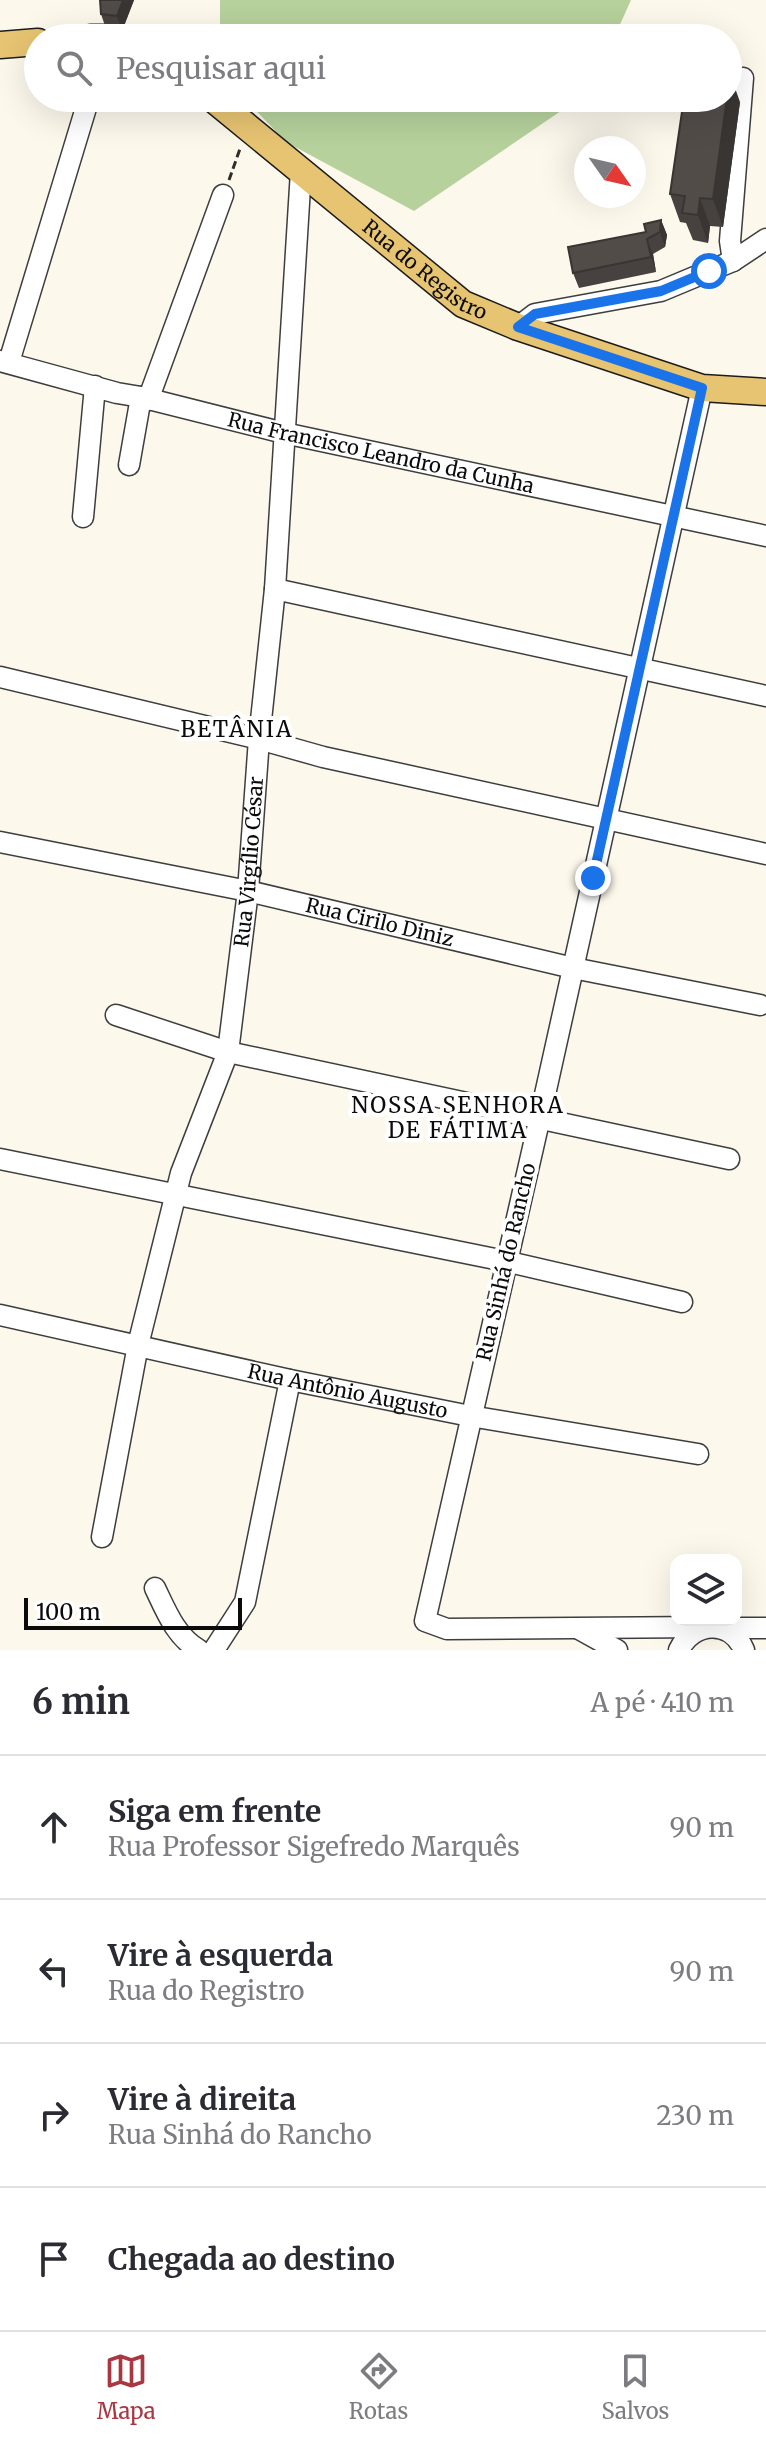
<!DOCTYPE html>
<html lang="pt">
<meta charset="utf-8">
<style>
:root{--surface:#fff;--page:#f7f7f7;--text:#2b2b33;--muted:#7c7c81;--line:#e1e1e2;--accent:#a93641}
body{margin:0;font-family:Merriweather,serif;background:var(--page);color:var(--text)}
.controls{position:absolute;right:24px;bottom:24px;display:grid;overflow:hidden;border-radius:16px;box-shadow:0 8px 32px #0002}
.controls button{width:72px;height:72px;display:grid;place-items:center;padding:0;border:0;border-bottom:2px solid var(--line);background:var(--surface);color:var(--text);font:40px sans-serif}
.compass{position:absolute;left:574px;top:136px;width:72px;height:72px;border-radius:50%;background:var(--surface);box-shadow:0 8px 32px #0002;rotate:124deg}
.scale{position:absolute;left:24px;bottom:20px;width:218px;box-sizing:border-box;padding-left:8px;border:4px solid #0b0b0b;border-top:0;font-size:22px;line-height:28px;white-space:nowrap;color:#0b0b0b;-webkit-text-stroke:6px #fff;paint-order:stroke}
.stop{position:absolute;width:24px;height:24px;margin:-18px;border:6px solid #1a73e8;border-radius:50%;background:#fff}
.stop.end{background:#1a73e8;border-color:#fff;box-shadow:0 2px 8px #0008}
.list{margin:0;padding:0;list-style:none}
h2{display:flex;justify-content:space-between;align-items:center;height:104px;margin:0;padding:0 32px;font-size:34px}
h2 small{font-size:26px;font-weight:400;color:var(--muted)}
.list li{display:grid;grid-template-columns:52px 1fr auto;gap:24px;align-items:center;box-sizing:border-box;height:144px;padding:0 32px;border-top:2px solid var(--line)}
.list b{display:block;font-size:30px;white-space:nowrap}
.list p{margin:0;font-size:26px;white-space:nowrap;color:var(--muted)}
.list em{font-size:26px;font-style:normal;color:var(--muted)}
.icon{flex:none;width:44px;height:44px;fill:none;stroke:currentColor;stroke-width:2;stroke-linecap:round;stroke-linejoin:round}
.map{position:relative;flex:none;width:766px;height:1650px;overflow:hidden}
.search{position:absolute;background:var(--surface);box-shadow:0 8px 32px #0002;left:24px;right:24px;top:24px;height:88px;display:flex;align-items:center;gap:20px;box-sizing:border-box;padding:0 28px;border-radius:44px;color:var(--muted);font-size:30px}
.sheet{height:680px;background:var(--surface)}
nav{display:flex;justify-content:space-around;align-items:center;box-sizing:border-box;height:112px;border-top:2px solid var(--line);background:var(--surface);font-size:22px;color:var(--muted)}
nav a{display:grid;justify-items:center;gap:4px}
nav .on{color:var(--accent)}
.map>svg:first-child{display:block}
.forest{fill:#b6d19c}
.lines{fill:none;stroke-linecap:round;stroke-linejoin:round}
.minor-casing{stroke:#3e3e3e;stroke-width:23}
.major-casing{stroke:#1c1c1c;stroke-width:29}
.path{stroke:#2d2d2d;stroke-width:3;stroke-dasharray:8 4;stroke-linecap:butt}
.minor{stroke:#fff;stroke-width:20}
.major{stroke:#e7c472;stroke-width:26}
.wall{fill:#47413f}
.shaded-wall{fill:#393533}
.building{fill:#524c49;stroke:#393533;stroke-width:2}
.route{stroke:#1a73e8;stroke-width:10}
.labels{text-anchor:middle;stroke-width:8;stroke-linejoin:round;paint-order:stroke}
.street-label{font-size:20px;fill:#0b0b0b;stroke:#fff}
.neighbourhood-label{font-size:22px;letter-spacing:2px;fill:#0b0b0b;stroke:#fff}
</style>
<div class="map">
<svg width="766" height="1650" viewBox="0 0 766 1650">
<rect width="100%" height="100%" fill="#fdf8ec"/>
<g class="forest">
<path d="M220,0H631L614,38H220Z"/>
<path d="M244,98H580L414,211L286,142Z"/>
</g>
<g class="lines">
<g class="minor-casing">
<g id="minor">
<path d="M733,261L730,241L743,78"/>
<path d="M518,327L535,314L661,291L733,261L766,239"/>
<path id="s1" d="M0,361L117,393L141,397L284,433L766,536"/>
<path d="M9,362L89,98"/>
<path d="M702,388L540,1117L425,1621L447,1629L706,1627"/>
<path d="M148,400L223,195"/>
<path d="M129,465L141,397"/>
<path d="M83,517L95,386"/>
<path d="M275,589L766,696"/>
<path d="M0,677L259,739L323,757L766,854"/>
<path id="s2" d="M0,842L248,891L573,968L760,1005"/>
<path d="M116,1015L228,1052L729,1159"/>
<path d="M0,1159L505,1261L682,1302"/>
<path id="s3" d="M0,1315L290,1380L470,1416L698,1454"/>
<path id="s4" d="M102,1537L138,1345L181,1173L228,1052L248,891L259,739L275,589L301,171"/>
<path d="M155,1588C166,1611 176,1637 199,1650"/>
<path d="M722,1628H766"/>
<path d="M579,1629L617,1650"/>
<path d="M214,1650L245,1602L290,1380"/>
<path d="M679,1650C693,1621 731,1619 744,1650"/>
</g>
</g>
<g class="major-casing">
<g id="major">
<path d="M91,38H110"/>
<path d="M0,45L38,42"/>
<path id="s5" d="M212,98L463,304L518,327L702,388L766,392"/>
</g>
</g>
<path class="path" d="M229,180L241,146"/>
<use href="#minor" class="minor"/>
<use href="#major" class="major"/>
</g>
<g class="wall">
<path d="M134,0L122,31L106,29L101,14Z"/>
<path d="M740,102L723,227L710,226L708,243L693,240L686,223L680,222L670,194Z"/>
<path d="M661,220L667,235L665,247L653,254L656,272L579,288L573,273L646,232Z"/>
</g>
<g class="shaded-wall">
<path d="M123,0H134L122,31L117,16Z"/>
<path d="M730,74L740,102L723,227L713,199L727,98H728Z"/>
<path d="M700,198L710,226L708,243L698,215Z"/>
<path d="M661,220L667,235L665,247L660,232Z"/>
<path d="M647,239L653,254L656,272L651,257Z"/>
</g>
<g class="building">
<path d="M100,0H123L117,16L101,14Z"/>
<path d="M684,98H727L713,199L700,198L698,215L682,213L685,196L670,194Z"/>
<path d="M661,220L660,232L647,239L651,257L573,273L568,247L646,232L644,224Z"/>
</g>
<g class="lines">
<path class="route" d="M593,878L702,388L518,327L535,314L661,291L709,271"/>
</g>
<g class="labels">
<g class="street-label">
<text dy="7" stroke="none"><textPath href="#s5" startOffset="274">Rua do Registro</textPath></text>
<text dy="7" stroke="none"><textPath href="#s1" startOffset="392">Rua Francisco Leandro da Cunha</textPath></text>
<text dy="7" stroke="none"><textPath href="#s4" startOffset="694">Rua Virgílio César</textPath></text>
<text dy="7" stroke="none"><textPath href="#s2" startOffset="388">Rua Cirilo Diniz</textPath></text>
<text transform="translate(506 1262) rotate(-77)" y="7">Rua Sinhá do Rancho</text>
<text dy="7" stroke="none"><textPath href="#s3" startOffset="356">Rua Antônio Augusto</textPath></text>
</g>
<g class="neighbourhood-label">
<text x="237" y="737">BETÂNIA</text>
<text x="458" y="1113">NOSSA SENHORA<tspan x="458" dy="25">DE FÁTIMA</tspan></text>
</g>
</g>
</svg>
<div class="controls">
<button><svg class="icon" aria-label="layers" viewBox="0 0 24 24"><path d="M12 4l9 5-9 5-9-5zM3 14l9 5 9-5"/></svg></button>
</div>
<svg class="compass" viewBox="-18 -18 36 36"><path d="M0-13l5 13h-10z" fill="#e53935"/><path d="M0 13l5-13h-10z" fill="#7c7c81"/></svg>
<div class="scale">100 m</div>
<div class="stop" style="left:709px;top:271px"></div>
<div class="stop end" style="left:593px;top:878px"></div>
<div class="search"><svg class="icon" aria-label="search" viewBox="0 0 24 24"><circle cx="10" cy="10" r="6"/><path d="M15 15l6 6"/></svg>Pesquisar aqui</div>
</div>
<section class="sheet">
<h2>6 min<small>A pé · 410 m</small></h2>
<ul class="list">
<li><svg class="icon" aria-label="ahead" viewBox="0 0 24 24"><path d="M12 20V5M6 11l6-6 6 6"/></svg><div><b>Siga em frente</b><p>Rua Professor Sigefredo Marquês</p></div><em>90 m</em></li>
<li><svg class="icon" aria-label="left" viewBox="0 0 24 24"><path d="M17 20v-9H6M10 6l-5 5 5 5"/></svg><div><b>Vire à esquerda</b><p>Rua do Registro</p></div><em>90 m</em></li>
<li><svg class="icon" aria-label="right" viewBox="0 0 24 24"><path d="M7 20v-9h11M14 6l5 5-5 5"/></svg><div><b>Vire à direita</b><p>Rua Sinhá do Rancho</p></div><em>230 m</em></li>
<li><svg class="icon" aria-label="arrive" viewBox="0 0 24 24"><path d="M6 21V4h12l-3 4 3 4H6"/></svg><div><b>Chegada ao destino</b></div></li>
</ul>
</section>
<nav>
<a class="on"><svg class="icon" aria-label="map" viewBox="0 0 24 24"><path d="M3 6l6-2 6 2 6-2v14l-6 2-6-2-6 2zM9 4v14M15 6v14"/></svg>Mapa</a>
<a><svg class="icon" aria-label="directions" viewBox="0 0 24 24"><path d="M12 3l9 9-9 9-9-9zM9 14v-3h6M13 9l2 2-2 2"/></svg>Rotas</a>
<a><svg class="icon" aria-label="saved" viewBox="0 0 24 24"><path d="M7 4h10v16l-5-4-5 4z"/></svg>Salvos</a>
</nav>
